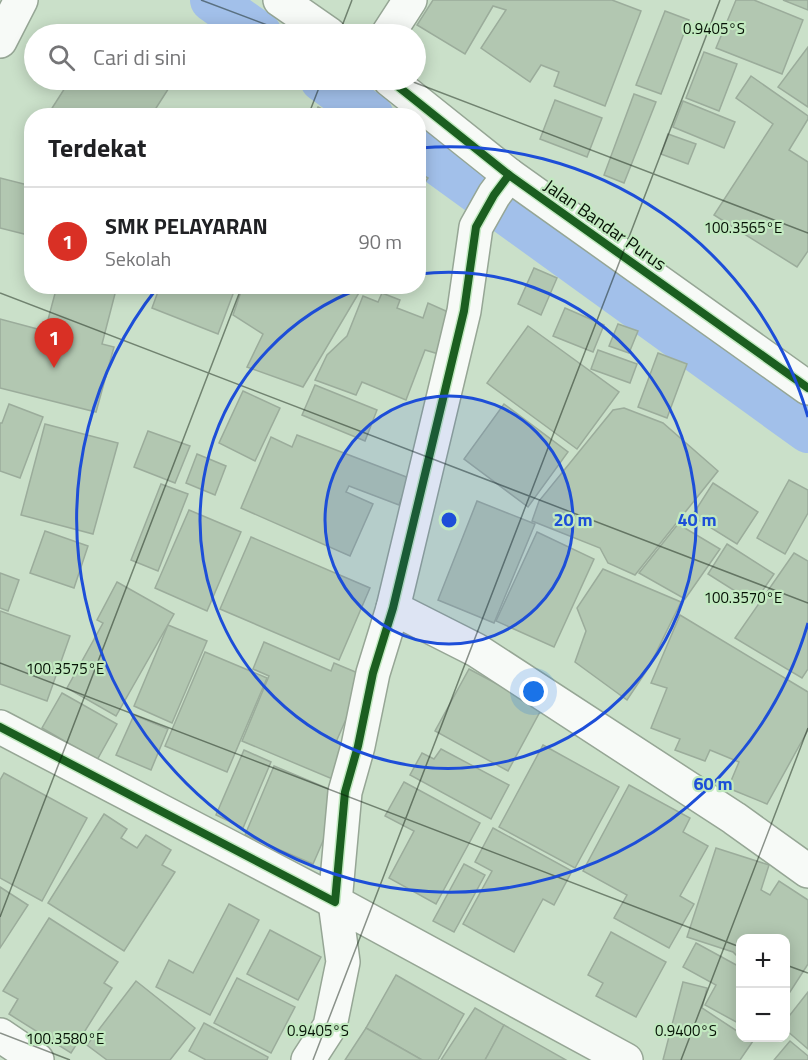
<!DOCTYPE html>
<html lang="id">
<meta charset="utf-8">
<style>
:root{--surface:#fff;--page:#f2f2f2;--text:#202124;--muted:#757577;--line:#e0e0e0;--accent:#d93025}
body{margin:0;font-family:"Titillium Web",sans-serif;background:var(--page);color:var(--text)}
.controls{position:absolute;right:18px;bottom:18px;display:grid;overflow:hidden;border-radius:12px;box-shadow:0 3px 15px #0003}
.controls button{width:54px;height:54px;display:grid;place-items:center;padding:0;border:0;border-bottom:2px solid var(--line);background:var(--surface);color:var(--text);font:30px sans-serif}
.you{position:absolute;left:534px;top:692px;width:21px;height:21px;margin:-15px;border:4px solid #fff;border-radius:50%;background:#1a73e8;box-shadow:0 0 0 9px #1a73e833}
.badge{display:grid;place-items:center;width:39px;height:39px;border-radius:50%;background:var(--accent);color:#fff;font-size:20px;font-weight:700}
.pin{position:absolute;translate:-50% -50px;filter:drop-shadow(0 2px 3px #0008)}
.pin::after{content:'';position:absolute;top:32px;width:21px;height:18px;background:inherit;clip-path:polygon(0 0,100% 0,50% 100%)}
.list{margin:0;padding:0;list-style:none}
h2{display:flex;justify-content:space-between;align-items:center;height:78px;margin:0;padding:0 24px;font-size:26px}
h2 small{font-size:20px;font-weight:400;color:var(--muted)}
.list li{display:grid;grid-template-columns:39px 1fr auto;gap:18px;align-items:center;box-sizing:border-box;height:108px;padding:0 24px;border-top:2px solid var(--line)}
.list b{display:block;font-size:22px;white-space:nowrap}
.list p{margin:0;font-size:20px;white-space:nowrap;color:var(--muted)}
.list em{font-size:20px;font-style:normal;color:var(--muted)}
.icon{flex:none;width:33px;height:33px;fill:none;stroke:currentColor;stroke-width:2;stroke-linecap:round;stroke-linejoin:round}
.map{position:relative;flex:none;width:808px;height:1060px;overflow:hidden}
.search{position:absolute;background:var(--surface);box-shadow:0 3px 15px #0003;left:24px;top:24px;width:402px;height:66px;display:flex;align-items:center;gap:15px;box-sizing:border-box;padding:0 21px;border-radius:33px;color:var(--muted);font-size:22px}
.panel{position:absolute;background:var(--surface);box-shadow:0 3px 15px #0003;left:24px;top:108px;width:402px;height:186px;border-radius:24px}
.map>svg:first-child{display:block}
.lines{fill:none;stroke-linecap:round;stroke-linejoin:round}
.canal{stroke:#a2c0ea;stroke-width:44}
.building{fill:#b2c7b1;stroke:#9bac9b;stroke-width:1.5}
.minor-casing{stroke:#96a695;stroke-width:36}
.minor{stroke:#f7faf7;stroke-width:33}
.cycleway-casing{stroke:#c2e9c0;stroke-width:11}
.cycleway{stroke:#1b5e20;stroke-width:8}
.ticks{fill:none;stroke:#051104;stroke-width:1.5;stroke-opacity:0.45}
.ring{fill:none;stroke:#1d4ed8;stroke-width:3}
.labels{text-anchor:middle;stroke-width:4.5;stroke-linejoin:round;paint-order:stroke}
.street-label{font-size:18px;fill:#051104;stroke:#c2e9c0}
.ticks-label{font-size:15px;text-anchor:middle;fill:#051104;stroke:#c2e9c0;stroke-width:4.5;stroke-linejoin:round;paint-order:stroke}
.centre{fill:#1d4ed8;stroke:#c2e9c0;stroke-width:3}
.ring-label{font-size:18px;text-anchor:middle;font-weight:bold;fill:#1d4ed8;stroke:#c2e9c0;stroke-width:4.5;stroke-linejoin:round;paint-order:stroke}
</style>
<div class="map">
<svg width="808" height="1060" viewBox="0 0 808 1060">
<rect width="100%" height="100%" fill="#cae0c9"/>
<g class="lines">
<g class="canal">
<path d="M212,0L260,34"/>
<path d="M322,80L372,116"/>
<path d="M418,149L808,431"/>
</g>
</g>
<g class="building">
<path d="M433,0H612L641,11L605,106L554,86L559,72L541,65L530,82L481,48L506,10L493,6L465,54L417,25Z"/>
<path d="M736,0H754L803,20L782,74L716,48Z"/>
<path d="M783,0H808V10Z"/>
<path d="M665,11L689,20L661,94L636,85Z"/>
<path d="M808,47V107L778,87Z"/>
<path d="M704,52L737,64L719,111L686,98Z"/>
<path d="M751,76L808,116V119L789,150L808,162V251L797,267L714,215L773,124L736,98Z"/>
<path d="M70,80H174L151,116H47Z"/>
<path d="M634,94L656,102L624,183L604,175Z"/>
<path d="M555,100L602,118L587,157L540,139Z"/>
<path d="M683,101L735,122L724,148L673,127Z"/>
<path d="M318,107L334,116H314Z"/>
<path d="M668,134L696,144L688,164L661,154Z"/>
<path d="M418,172L428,178L418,192Z"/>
<path d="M0,178L32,186V236L0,228Z"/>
<path d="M534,268L557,278L541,315L518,304Z"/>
<path d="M57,286H117L102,344L114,347L96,412L0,388V319L45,331Z"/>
<path d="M160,286H236L218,334L152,308Z"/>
<path d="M243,286H363L303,387L247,367L263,334L233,315Z"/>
<path d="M382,293L400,300L397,308L423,318L428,303L457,316L442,355L425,350L406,400L362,382L356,395L315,380L327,355L347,336L363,296L378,302Z"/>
<path d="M565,308L604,325L593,352L553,336Z"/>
<path d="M618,324L638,331L629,353L609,346Z"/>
<path d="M528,326L619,392L577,449L487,383Z"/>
<path d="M598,350L637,364L630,383L591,369Z"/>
<path d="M658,353L687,364L667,418L638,407Z"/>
<path d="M315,385L377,410L365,441L302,415Z"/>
<path d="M243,391L280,408L255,461L219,443Z"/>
<path d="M9,404L43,417L20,478L0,471V423H2Z"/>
<path d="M504,404L568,452L528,507L464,459Z"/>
<path d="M624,408L663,423L718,471L635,575L608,563L600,548L532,521L539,501L613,410Z"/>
<path d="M45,424L118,443L93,534L21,515Z"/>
<path d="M148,431L190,446L175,483L134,467Z"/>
<path d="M297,435L409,478L399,505L349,486L346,492L373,504L350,556L241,508L271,437L292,447Z"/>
<path d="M197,454L226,466L215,495L186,483Z"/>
<path d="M789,480L808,490V513L785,554L757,538Z"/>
<path d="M713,483L758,512L737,544L692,516Z"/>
<path d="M161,484L188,494L158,571L131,560Z"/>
<path d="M477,501L535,524L494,623L438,600Z"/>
<path d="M189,510L241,532L207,611L155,588Z"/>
<path d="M678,524L720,549L685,599L639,573Z"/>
<path d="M45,531L88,546L74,588L30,573Z"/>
<path d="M537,532L594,559L554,647L496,621Z"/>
<path d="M251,537L370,588L339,660L220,609Z"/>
<path d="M727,544L774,574L754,603L708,574Z"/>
<path d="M794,553L808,561V669L802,678L735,638Z"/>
<path d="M603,569L681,602L649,667L627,700L575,662L586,631L577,608Z"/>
<path d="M0,573L19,580L8,611L0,608Z"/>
<path d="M117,582L174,614L116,716L67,688L103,623L97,620Z"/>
<path d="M0,611L70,636L47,701L0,684Z"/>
<path d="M680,615L808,692V730L767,804L728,788L739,762L710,750L705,761L675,750L680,739L651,728L667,688L651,683Z"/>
<path d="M168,625L207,641L172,723L134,706Z"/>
<path d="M264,642L331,671L334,663L365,676L336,742L356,750L342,783L242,741L269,676L253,669Z"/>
<path d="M205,652L267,678L227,772L165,746Z"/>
<path d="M469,669L542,708L508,771L435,731Z"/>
<path d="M62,693L117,724L97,760L42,728Z"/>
<path d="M134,715L168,729L151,770L116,755Z"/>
<path d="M543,745L619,787L575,868L499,827Z"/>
<path d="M441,749L509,785L491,819L410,775L422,753L434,759Z"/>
<path d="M244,750L271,762L243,828L216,815Z"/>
<path d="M274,766L343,795L313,864L245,835Z"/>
<path d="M4,773L87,818L42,901L0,878V780Z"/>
<path d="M404,782L480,823L436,904L389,878L414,831L385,816Z"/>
<path d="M629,785L690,818L683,832L708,846L680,896L694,904L669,948L614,918L627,895L583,871Z"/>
<path d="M104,814L127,829L121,838L137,848L146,835L171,850L162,865L175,872L124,951L48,903Z"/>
<path d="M493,828L572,871L554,905L543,899L514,952L463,924L492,871L475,862Z"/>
<path d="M716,848L769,865L761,890L770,895L779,881L808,900V964L790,992L786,989V938H740V959L733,952L687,937Z"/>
<path d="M464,864L485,875L454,932L433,921Z"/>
<path d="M0,887L28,905L0,948Z"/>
<path d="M229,904L259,920L210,1015L156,987L169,960L193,973Z"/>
<path d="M49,918L118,962L104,983L112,988L71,1053L9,1014L18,999L3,991Z"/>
<path d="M270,930L321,957L298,1000L247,974Z"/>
<path d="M611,932L666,962L636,1017L596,996L603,983L588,975Z"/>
<path d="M696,943L740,967V1024L705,1005L716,985L683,967Z"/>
<path d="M396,975L464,1014L438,1060H422L366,1028Z"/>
<path d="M237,978L295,1007L271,1053L214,1023Z"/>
<path d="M136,981L195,1028L170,1060H107L87,1045Z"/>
<path d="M683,982L707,988L702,1008L740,1033V1038H747L753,1041L740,1060H663Z"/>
<path d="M808,992V1049L786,1030V1020Z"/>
<path d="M475,1008L504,1025L485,1060H441Z"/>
<path d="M204,1023L268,1057L267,1060H206L189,1051Z"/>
<path d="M504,1025L566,1060H485Z"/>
<path d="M366,1028L422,1060H345Z"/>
<path d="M790,1041L808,1056V1060H774Z"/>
</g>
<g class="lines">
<g class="minor-casing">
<g id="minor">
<path d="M280,0L329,34"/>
<path d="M388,34L410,0"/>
<path d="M0,41L21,0"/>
<path d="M390,80L509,175L808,388"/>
<path d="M393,608L476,650L734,818L808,871"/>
<path d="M0,727L335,902L345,792L358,746L373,673L393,608L464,311L476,227L494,195L509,175"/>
<path d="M0,1035L37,1060"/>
<path d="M308,1060L330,1026L343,962L335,902L626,1060"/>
</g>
</g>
<use href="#minor" class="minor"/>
<g class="cycleway-casing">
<g id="cycleway">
<path d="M390,80L509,175L808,388"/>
<path d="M0,727L335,902L345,792L358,746L373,673L393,608L464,311L476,227L494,195L509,175"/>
</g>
</g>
<use href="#cycleway" class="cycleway"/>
</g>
<path class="ticks" d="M201,0L291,34M339,34L352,0M408,80L808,233M308,116L322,80M0,293L808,603M0,663L740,947M0,917L242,286M786,965L808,973M0,1033L70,1060M313,1060L720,0M681,1060L808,728"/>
<circle cx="449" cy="520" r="124" fill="#1d4ed8" fill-opacity=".12"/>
<g class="ring">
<circle cx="449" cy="520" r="124"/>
<path d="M419 274A248 248 0 1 1 364 287"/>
<path d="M808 623A373 373 0 1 1 157 288M420 148A373 373 0 0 1 808 417"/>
</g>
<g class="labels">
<g class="street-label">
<text transform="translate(605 225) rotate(35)" y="6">Jalan Bandar Purus</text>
</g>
</g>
<g class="ticks-label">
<text x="714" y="34">0.9405°S</text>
<text x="743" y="233">100.3565°E</text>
<text x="743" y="603">100.3570°E</text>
<text x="65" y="674">100.3575°E</text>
<text x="318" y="1036">0.9405°S</text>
<text x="686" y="1036">0.9400°S</text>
<text x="65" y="1044">100.3580°E</text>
</g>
<circle cx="449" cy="520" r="9" class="centre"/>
<g class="ring-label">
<text x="573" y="526">20 m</text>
<text x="697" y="526">40 m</text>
<text x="713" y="790">60 m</text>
</g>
</svg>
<div class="controls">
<button>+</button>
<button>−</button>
</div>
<div class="you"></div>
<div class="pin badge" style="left:54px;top:368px">1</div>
<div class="search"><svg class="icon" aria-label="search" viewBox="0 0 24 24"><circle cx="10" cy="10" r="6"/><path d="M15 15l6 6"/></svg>Cari di sini</div>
<section class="panel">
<h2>Terdekat<small></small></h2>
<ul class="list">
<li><span class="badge">1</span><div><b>SMK PELAYARAN</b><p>Sekolah</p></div><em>90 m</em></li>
</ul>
</section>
</div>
